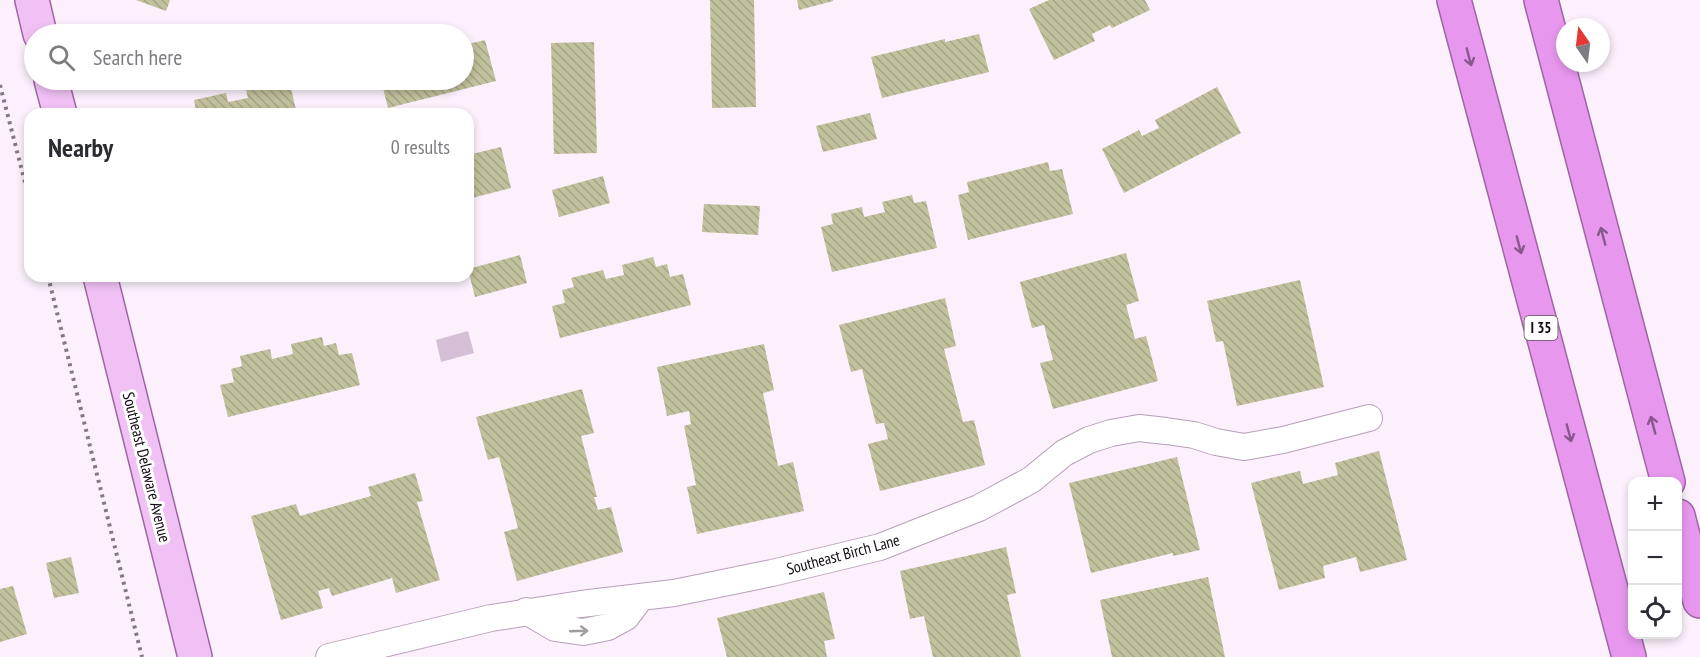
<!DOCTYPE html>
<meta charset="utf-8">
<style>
:root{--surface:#fff;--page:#f2f2f3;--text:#2b2b33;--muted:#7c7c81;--line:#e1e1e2}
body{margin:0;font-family:"PT Sans Narrow",sans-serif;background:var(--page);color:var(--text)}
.controls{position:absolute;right:18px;bottom:18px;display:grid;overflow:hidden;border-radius:12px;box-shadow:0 3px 9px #0003}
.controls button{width:54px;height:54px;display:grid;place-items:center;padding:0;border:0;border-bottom:2px solid var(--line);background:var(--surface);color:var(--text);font:30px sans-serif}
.compass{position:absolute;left:1556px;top:18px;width:54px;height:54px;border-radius:50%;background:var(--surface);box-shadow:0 3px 9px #0003;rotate:346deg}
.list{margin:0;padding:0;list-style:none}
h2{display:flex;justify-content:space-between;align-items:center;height:78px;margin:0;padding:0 24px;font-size:26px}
h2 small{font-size:20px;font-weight:400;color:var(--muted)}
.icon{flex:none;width:33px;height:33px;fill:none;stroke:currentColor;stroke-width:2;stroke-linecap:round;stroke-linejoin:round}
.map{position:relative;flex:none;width:1700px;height:657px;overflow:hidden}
.search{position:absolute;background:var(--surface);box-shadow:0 3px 9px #0003;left:24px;top:24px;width:450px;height:66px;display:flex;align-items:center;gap:15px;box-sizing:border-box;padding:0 21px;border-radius:33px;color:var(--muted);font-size:22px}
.panel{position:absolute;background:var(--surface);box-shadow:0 3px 9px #0003;left:24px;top:108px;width:450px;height:174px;border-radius:18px}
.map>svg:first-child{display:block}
.green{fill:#d4bfd6}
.building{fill:url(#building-back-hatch)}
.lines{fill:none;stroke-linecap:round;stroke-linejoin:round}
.minor-casing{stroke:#b89eba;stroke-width:28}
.major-casing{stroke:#9d66a2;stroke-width:36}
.highway-casing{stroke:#9d66a2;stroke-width:36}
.path{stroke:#837984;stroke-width:4;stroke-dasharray:3 4.5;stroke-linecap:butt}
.minor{stroke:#fff;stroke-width:26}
.major{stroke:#f1c1f5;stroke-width:33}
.highway{stroke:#e797ee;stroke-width:33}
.oneway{stroke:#88588c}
.oneway2{stroke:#a19da1}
.labels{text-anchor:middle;stroke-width:6;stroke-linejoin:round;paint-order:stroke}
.shield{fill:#fff;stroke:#5a545a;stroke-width:1.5}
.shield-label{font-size:15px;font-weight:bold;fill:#140b14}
.street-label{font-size:16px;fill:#140b14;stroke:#fff}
</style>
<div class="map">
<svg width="1700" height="657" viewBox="0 0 1700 657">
<defs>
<pattern id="building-back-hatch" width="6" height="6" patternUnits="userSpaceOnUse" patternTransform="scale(1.5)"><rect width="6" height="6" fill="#c2c19d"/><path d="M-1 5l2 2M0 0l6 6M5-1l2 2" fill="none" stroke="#a6a486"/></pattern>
</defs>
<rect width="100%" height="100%" fill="#fbf0fc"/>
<path class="green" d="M468,331L474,353L441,362L436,340Z"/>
<g class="building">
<path d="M136,0H170L166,11Z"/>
<path d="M710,0H754L756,107L712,108Z"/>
<path d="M797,0H833V1L799,10Z"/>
<path d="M1049,0H1145L1150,10L1112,28L1110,25L1092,34L1095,41L1054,60L1029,9Z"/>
<path d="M979,34L989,72L882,98L871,57L945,39V42Z"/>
<path d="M485,40L496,81L388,108L381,80H464V45Z"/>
<path d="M594,42L597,153L554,154L551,43Z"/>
<path d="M289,80L297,114H183L196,110L194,100L226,93L228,102L248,98L246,90Z"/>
<path d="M1217,87L1241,133L1124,193L1102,149L1139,130L1142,136L1159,128L1155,120Z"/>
<path d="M870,113L877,139L823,152L816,126Z"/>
<path d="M501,147L511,188L468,199V155Z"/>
<path d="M1048,162L1050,171L1062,169L1073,214L968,240L958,195L969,192L967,182Z"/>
<path d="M603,176L610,203L559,217L552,190Z"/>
<path d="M912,195L914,203L926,201L937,248L832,272L821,227L833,224L831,214L862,207L864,217L885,212L882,202Z"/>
<path d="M704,204L760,206L758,235L702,232Z"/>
<path d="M1126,253L1139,301L1126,305L1135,339L1146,336L1158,381L1053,409L1040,363L1053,360L1044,325L1032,328L1020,282Z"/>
<path d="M520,255L527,283L475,297L468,269Z"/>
<path d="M653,257L656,267L667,264L670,277L683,274L691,305L560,338L552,306L565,303L562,290L574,287L571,278L603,270L606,279L624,275L622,265Z"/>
<path d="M1300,280L1324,387L1237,406L1223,341L1216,342L1207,301Z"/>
<path d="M945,298L956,346L944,349L963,422L974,420L985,465L880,491L868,444L888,439L884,423L876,424L862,369L851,372L839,325Z"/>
<path d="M322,337L324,346L336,343L339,355L352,353L360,385L228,417L220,385L234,382L231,369L242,366L240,356L270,349L272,359L293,354L291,344Z"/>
<path d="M764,344L774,390L763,393L778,466L793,462L804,511L697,534L687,487L696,485L684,426L691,424L689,411L667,416L657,367Z"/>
<path d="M582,389L594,433L581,436L597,497H594L598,510L611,507L623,552L517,581L504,532L518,528L499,457L488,460L476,417Z"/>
<path d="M1379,451L1407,560L1360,572L1356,557L1323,566L1325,578L1279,590L1251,483L1300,471L1303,484L1338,475L1335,463Z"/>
<path d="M1177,457L1200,550L1173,556V553L1091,573L1069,483Z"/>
<path d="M415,473L423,501L417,502L440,580L396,593L392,578L332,596L329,588L318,591L323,608L281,620L251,516L296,504L300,516L371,496L368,487Z"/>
<path d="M1006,547L1016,593L1007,595L1021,657H933L924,616L910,619L900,571Z"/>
<path d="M71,557L79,593L54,598L46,563Z"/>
<path d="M1208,577L1225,657H1112L1100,600Z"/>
<path d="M13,586L27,634L0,642V589Z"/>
<path d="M824,592L835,639L824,641L827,657H727L717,618Z"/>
</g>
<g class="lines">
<g class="minor-casing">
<g id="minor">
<path d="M526,611L555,628L583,632L608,627L626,617L641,597"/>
<path d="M329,657L491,618L581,604L674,593L772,573L880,547L979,508L1031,480L1064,453L1089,440L1111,433L1139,428L1166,431L1194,435L1216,442L1244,447L1283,440L1369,418"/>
</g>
</g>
<g class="major-casing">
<g id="major">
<path d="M32,0L40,34"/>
<path d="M51,80L60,114"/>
<path d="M100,276L195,657"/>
</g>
</g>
<g class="highway-casing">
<g id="highway">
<path d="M1454,0L1629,657"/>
<path d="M1541,0L1668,482"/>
<path d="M1678,516L1700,601"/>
</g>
</g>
<g class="path">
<path d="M0,85L30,202"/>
<path d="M48,276L142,657"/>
</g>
<use href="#minor" class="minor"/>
<use href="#major" class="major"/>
<use href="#highway" class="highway"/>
</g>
<defs><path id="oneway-shaft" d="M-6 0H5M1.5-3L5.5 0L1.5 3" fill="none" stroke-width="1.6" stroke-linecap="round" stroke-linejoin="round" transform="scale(1.5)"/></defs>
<g class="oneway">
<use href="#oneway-shaft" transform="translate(1469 57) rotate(75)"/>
<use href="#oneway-shaft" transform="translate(1603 236) rotate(-105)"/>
<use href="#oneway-shaft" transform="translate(1519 245) rotate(75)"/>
<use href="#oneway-shaft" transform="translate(1653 425) rotate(-105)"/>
<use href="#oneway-shaft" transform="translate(1569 433) rotate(75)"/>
</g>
<use class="oneway2" href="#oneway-shaft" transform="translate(579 631) rotate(-2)"/>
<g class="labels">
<rect class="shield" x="1524.5" y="316" width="33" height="24" rx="4.5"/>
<g class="shield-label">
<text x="1541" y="333">I 35</text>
</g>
<g class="street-label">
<text transform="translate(147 467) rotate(76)" y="6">Southeast Delaware Avenue</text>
<text transform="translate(843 554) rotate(-15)" y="6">Southeast Birch Lane</text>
</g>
</g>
</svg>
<div class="controls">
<button>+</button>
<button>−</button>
<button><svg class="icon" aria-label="locate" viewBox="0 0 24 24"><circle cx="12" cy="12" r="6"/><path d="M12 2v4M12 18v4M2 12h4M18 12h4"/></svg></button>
</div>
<svg class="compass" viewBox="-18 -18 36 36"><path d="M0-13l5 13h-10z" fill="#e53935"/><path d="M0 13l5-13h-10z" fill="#7c7c81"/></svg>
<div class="search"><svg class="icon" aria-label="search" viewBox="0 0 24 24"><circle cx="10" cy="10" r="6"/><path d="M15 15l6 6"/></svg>Search here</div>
<section class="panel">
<h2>Nearby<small>0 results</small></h2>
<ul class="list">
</ul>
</section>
</div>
